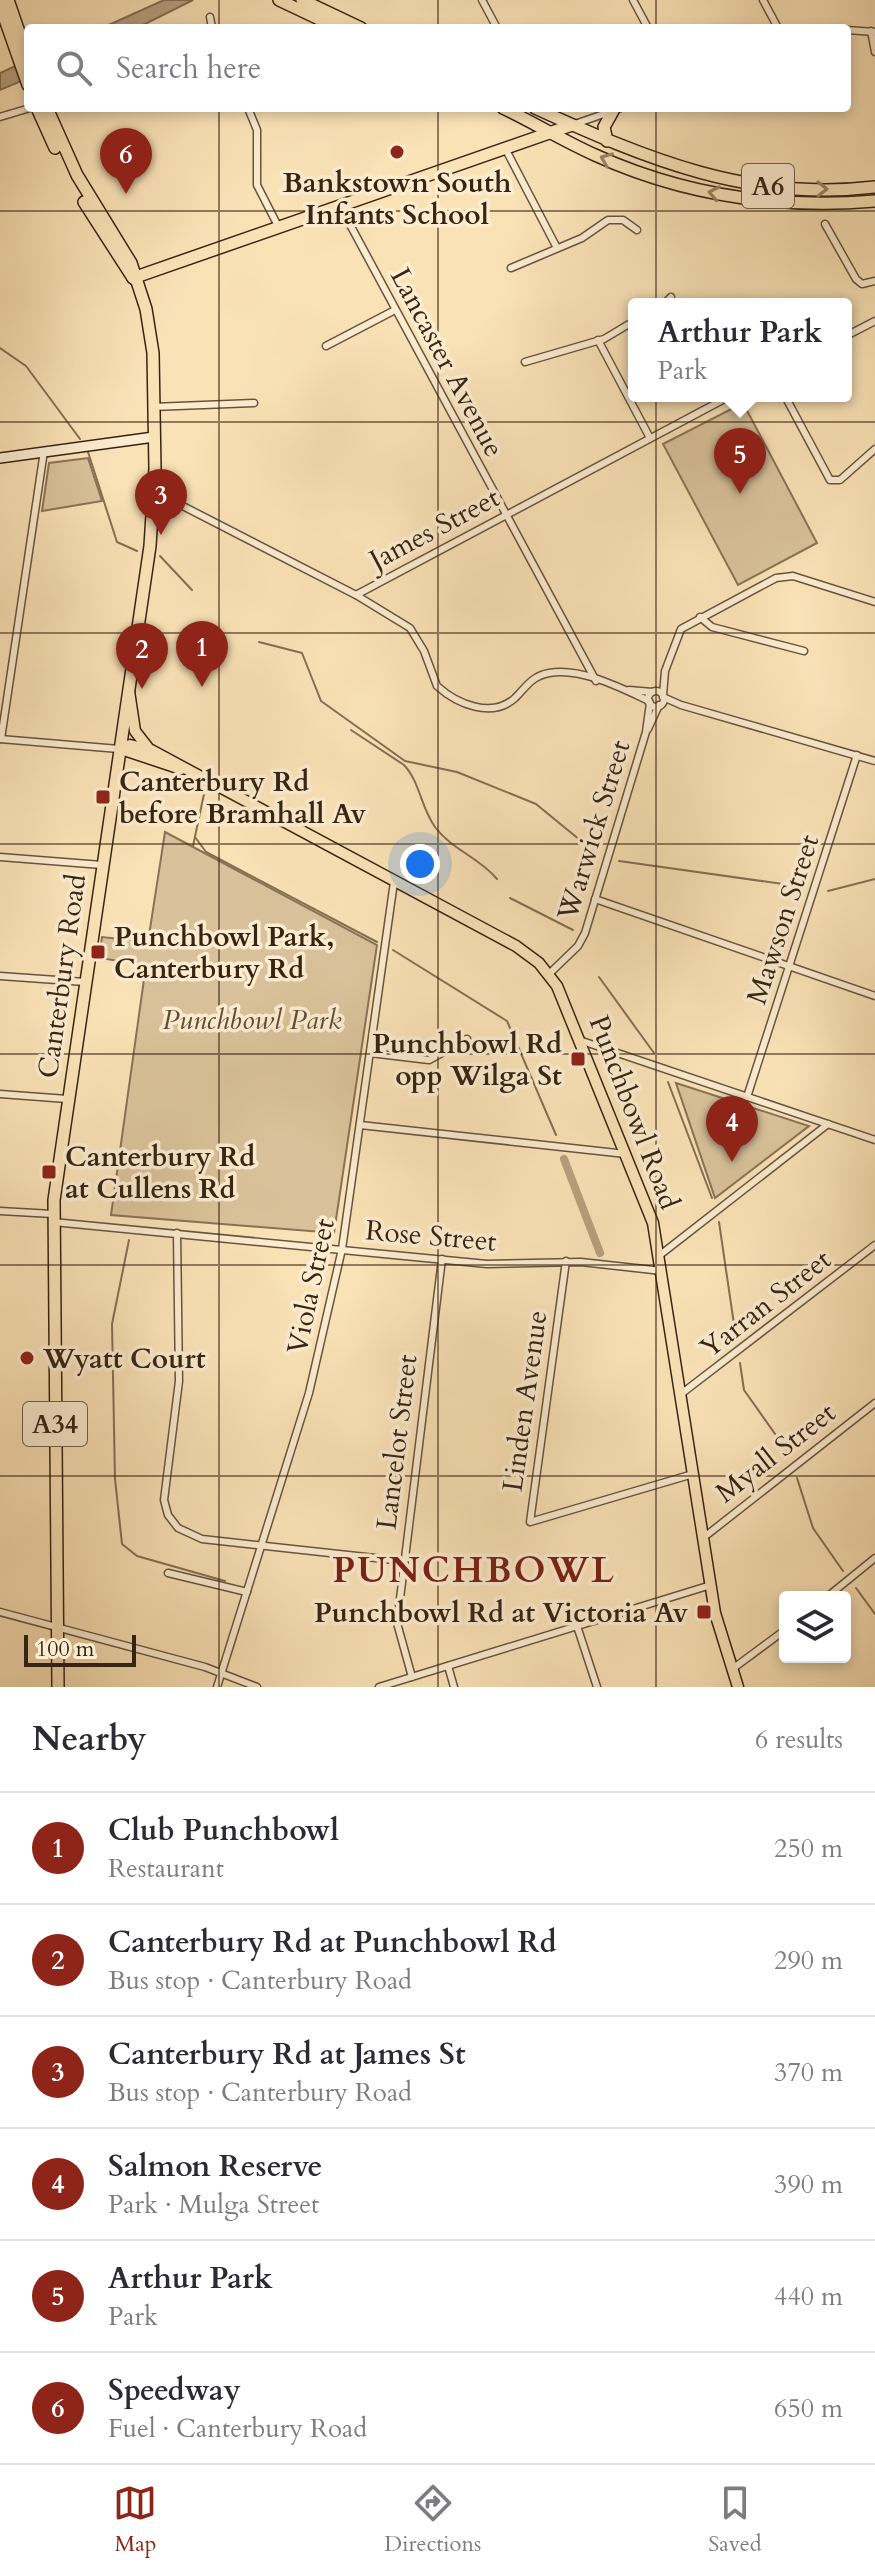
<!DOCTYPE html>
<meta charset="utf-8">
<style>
:root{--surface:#fff;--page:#f2f2f3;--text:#2b2b33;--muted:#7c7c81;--line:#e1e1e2;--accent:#8f2418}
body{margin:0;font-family:Cardo,serif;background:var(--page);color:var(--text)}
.controls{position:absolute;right:24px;bottom:24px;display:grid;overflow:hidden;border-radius:8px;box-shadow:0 4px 12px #0003}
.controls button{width:72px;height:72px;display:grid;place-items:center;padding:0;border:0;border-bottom:2px solid var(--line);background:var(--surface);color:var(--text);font:40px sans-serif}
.scale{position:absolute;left:24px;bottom:20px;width:112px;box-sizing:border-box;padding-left:8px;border:4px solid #382413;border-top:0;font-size:22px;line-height:28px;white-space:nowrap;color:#382413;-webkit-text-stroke:6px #fcecd0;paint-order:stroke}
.you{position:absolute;left:420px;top:864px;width:28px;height:28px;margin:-20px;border:6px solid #fff;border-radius:50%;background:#1a73e8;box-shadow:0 0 0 12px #1a73e833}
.badge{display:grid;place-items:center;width:52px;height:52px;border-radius:50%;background:var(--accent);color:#fff;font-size:26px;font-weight:700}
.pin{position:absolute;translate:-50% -66px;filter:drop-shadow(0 2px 4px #0008)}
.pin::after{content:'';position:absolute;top:42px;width:28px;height:24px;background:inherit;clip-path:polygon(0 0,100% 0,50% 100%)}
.popup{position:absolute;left:628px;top:298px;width:224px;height:104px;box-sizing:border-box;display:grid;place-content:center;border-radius:8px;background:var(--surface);filter:drop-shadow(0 2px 6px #0005);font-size:26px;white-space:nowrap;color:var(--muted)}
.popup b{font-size:30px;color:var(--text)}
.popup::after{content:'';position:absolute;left:50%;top:100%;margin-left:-16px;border:16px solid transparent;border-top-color:var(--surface)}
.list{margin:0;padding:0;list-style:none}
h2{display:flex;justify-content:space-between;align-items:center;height:104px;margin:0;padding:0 32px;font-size:34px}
h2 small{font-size:26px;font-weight:400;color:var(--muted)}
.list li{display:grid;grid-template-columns:52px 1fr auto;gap:24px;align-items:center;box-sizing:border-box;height:112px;padding:0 32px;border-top:2px solid var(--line)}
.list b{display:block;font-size:30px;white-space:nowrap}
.list p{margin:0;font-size:26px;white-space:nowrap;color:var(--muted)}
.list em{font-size:26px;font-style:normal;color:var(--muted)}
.icon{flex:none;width:44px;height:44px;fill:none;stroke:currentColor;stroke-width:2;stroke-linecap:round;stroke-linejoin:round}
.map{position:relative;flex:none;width:875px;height:1687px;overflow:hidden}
.search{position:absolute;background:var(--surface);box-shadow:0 4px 12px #0003;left:24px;right:24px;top:24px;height:88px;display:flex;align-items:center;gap:20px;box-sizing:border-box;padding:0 28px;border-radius:8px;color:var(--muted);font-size:30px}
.sheet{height:776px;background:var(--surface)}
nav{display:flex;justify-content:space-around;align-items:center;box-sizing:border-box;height:112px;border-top:2px solid var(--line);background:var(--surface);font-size:22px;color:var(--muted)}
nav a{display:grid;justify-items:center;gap:4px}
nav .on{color:var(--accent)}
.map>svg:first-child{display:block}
.green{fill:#d9c29b;stroke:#887357;stroke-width:2}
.water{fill:#b8a17f;stroke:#856f54;stroke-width:2}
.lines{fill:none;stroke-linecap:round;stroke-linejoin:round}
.stream{stroke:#856f54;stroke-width:2}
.canal{stroke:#b8a17f;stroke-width:8}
.street-casing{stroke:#68543c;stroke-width:9}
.secondary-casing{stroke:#382413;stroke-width:12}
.primary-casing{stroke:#382413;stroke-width:13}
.highway-casing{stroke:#382413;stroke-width:14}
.street{stroke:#fcecd0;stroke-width:6}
.secondary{stroke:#fcecd0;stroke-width:9}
.primary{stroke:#fae2b7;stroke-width:10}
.highway{stroke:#fae2b7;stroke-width:11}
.oneway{stroke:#998365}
.grid{fill:none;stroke:#382413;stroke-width:2;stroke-opacity:0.55}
.poi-dot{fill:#8f2418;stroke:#fcecd0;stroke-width:3}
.labels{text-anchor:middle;stroke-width:7;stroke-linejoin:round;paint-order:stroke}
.shield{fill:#fcecd0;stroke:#73604c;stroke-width:2}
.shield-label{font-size:26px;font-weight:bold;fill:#382413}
.poi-label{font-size:28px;font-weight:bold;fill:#382413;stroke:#fcecd0;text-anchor:start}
.street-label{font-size:28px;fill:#382413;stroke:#fcecd0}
.park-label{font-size:28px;font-style:italic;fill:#604c35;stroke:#fcecd0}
.district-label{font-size:36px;font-weight:bold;letter-spacing:2px;fill:#7a1f14;stroke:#fcecd0}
</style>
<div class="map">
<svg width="875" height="1687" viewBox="0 0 875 1687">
<rect width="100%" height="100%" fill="#fae2b7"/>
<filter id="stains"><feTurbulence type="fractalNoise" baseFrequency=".0025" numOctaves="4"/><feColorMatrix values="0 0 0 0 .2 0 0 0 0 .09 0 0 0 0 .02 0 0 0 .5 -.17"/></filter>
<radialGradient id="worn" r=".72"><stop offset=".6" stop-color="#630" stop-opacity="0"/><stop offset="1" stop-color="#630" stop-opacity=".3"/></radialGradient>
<g class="green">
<path d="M743,403L817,543L738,585L663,444Z"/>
<path d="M88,458L102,501L42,511L49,463Z"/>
<path d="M165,832L377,945L334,1233L111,1215L146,965L99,958L102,937L148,942Z"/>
<path d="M676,1083L809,1126L715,1198Z"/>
</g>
<g class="water">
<path d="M164,0H193L137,28H102Z"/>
<path d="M28,60V78L0,90V73Z"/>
</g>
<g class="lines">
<g class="stream">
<path d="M0,348L26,366L80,439"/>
<path d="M88,452L117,542L137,551"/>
<path d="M160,556L192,590"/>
<path d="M259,642L302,653L321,701L405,761L457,772L536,804L597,854"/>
<path d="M351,730L404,765C420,782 421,808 435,827C452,850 479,857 497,879"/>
<path d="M195,837L206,852L377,942"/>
<path d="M193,846L204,794"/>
<path d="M619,861L804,887"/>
<path d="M828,891L875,879"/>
<path d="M510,898L573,930"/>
<path d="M393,950L507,1021L556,1135"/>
<path d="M599,977L654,1053"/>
<path d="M668,1082L712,1198"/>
<path d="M719,1222L736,1338"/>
<path d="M129,1240L112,1324L115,1479L122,1544L137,1556L225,1581"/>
<path d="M740,1363L744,1390L790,1455"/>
<path d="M797,1478L813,1528L843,1571"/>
<path d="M856,1588L875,1614"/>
</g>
<path class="canal" d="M564,1159L600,1253"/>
<g class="street-casing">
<g id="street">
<path d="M482,0L497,28"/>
<path d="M633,0L648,28"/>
<path d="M763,0L778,28"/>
<path d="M210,17L212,28"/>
<path d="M847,30L875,32"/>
<path d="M871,31L875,52"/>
<path d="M248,108L257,130V185L278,226"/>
<path d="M0,117L30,108"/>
<path d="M575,124L621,108"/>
<path d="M505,148L557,248"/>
<path d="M340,206L596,681"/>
<path d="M825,224L856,279L862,284L875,281"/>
<path d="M511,268L582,238L608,220H623L637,230"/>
<path d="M664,304L671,297"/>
<path d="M846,336L875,321"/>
<path d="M598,340L650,438"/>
<path d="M326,346L395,310"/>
<path d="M525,362L604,339L634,321"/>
<path d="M785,396L830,480H840L875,449"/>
<path d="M152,407L254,403"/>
<path d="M155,496L175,502L356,595L730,396"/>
<path d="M356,595L410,628L424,651L437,686C457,704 492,719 515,698C526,687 532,676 549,673C581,667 621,688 649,701"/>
<path d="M700,617L712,627L804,651"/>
<path d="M629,690L652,692"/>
<circle cx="656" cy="699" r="8"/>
<path d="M663,695L665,671L681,629L776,578L793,576L875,602"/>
<path d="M663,697L681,705L875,761"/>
<path d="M648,729L659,705"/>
<path d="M0,739L119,749"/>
<path d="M1,739L44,451"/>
<path d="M0,857L102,865"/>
<path d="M595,899L875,996"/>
<path d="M549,974L578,946L585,933L646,732L650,703"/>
<path d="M0,976L85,982"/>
<path d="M582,1041L875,1140"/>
<path d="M370,1053L429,1060L467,1039"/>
<path d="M0,1094L67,1099"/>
<path d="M747,1097L857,755"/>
<path d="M360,1125L626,1154"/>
<path d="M0,1211L53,1214"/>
<path d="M53,1222L487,1264L581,1262L662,1271"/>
<path d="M177,1233L179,1381L164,1500L168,1515L178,1528L202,1539L403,1561"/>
<path d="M660,1255L828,1124"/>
<path d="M566,1261L530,1522L693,1474"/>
<path d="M681,1394L875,1245"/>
<path d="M703,1538L875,1403"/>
<path d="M168,1573L247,1592"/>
<path d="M827,1597L875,1558"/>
<path d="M0,1612L205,1667L257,1687"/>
<path d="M577,1626L597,1687"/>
<path d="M448,1666L454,1687"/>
<path d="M731,1670L785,1630"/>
<path d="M412,1677L397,1623L442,1259"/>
<path d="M217,1687L309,1393L342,1249L394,882"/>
<path d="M379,1687L711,1585"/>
</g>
</g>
<g class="secondary-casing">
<path id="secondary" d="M0,458L154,437"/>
</g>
<g class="primary-casing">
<g id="primary">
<path d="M129,691L135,731L149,749"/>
<path d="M121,749L130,745L151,750L516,946L539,963L557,986L653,1223L715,1613L738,1687"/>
<path d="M121,749L181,769"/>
</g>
</g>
<g class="highway-casing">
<g id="highway">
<path d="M8,0L28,58"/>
<path d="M279,0L338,28"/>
<path d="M302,0L361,28"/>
<path d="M0,5L28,85"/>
<path d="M37,108L55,148"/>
<path d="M47,108L77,175L131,263L146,309L153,353L155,469L150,546L54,1200L58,1687"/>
<path d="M503,108C534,123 564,141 595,155C683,195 779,209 875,201"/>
<path d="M535,108C647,159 749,202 875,187"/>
<path d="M607,141L604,127L613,111"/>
<path d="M84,202L133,278"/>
<path d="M133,278L572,125"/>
</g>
</g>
<use href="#street" class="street"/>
<use href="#secondary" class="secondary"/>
<use href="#primary" class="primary"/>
<use href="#highway" class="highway"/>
</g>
<defs><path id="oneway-chevron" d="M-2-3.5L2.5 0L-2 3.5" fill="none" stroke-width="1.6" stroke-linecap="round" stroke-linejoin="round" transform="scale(2)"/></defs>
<g class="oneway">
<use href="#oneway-chevron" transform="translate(606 159) rotate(-158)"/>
<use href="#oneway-chevron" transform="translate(822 189)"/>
<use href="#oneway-chevron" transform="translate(714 193) rotate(-169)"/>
</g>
<path class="grid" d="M219,0V28M438,0V28M656,0V28M219,108V1687M438,108V1687M656,108V1687M0,211H875M0,422H875M0,633H875M0,844H875M0,1054H875M0,1265H875M0,1476H875"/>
<g class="poi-dot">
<circle cx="397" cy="152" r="8"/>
<rect x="95" y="789" width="16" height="16" rx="4"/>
<rect x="90" y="944" width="16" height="16" rx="4"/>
<rect x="570" y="1051" width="16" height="16" rx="4"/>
<rect x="41" y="1164" width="16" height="16" rx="4"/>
<circle cx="27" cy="1358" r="8"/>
<rect x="696" y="1604" width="16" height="16" rx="4"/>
</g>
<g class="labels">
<g class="shield">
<rect x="742" y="164" width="52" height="44" rx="6"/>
<rect x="23" y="1402" width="64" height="44" rx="6"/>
</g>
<g class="shield-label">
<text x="768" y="195">A6</text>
<text x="55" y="1433">A34</text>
</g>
<g class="poi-label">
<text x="397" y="192" text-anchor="middle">Bankstown South<tspan x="397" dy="32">Infants School</tspan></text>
<text x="119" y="791">Canterbury Rd<tspan x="119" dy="32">before Bramhall Av</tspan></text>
<text x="114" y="946">Punchbowl Park,<tspan x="114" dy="32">Canterbury Rd</tspan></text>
<text x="562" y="1053" text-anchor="end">Punchbowl Rd<tspan x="562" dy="32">opp Wilga St</tspan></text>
<text x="65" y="1166">Canterbury Rd<tspan x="65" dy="32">at Cullens Rd</tspan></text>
<text x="43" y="1368">Wyatt Court</text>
<text x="688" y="1622" text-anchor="end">Punchbowl Rd at Victoria Av</text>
</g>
<g class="street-label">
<text transform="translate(448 362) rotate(62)" y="10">Lancaster Avenue</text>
<text transform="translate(434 528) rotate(-28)" y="10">James Street</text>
<text transform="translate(593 830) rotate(-73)" y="10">Warwick Street</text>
<text transform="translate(782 919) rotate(-72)" y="10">Mawson Street</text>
<text transform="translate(61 976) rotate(-82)" y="10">Canterbury Road</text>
<text transform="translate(635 1112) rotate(69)" y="10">Punchbowl Road</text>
<text transform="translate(431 1235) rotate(5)" y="10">Rose Street</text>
<text transform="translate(310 1286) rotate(-78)" y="10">Viola Street</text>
<text transform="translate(765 1303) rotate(-38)" y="10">Yarran Street</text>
<text transform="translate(524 1401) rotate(-82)" y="10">Linden Avenue</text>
<text transform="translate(396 1442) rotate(-83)" y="10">Lancelot Street</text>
<text transform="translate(775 1452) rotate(-38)" y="10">Myall Street</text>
</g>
<g class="park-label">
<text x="252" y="1029">Punchbowl Park</text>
</g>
<g class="district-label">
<text x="474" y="1582">PUNCHBOWL</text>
</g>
</g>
<rect width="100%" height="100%" filter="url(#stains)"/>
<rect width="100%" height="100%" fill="url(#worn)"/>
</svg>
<div class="controls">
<button><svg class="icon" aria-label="layers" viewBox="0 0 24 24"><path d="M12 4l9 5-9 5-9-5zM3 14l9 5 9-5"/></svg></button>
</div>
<div class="scale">100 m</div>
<div class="you"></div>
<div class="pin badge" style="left:202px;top:687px">1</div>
<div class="pin badge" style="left:142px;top:689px">2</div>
<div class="pin badge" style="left:161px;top:535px">3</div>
<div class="pin badge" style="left:732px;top:1162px">4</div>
<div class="pin badge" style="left:740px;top:494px">5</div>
<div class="popup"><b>Arthur Park</b>Park</div>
<div class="pin badge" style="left:126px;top:194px">6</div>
<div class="search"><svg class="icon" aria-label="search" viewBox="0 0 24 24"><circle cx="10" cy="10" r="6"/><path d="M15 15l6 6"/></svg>Search here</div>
</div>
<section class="sheet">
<h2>Nearby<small>6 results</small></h2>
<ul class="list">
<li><span class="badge">1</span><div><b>Club Punchbowl</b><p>Restaurant</p></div><em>250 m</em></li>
<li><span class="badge">2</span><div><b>Canterbury Rd at Punchbowl Rd</b><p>Bus stop · Canterbury Road</p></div><em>290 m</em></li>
<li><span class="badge">3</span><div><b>Canterbury Rd at James St</b><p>Bus stop · Canterbury Road</p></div><em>370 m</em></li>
<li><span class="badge">4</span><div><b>Salmon Reserve</b><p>Park · Mulga Street</p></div><em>390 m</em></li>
<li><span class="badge">5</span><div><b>Arthur Park</b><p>Park</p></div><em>440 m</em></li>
<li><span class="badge">6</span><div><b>Speedway</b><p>Fuel · Canterbury Road</p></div><em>650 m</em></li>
</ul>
</section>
<nav>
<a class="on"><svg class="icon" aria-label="map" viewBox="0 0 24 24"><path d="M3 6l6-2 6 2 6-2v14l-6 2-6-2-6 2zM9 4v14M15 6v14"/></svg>Map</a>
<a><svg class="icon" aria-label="directions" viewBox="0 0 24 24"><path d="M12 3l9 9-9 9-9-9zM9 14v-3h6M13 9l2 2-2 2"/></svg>Directions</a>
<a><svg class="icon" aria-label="saved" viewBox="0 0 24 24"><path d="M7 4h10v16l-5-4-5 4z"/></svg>Saved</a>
</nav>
